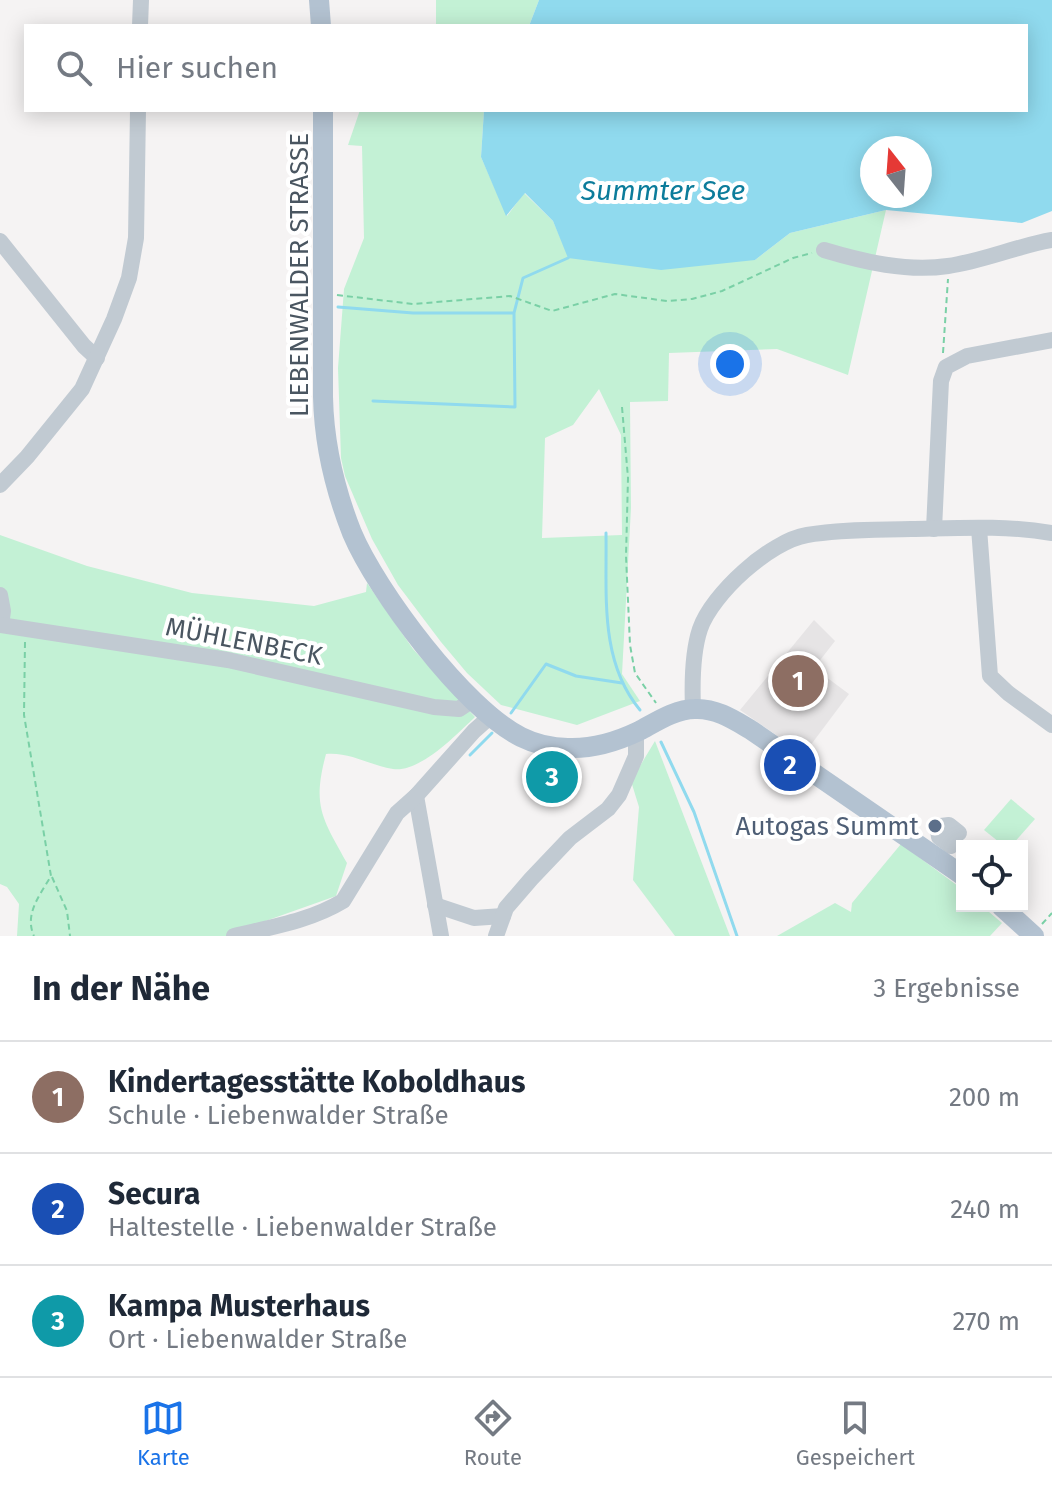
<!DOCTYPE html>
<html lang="de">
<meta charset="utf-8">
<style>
:root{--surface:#fff;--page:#f6f6f7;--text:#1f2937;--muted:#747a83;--line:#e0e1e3;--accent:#1a73e8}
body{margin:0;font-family:"Fira Sans",sans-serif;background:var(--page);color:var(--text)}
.controls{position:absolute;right:24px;bottom:24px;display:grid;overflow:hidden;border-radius:0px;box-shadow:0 4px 20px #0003}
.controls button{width:72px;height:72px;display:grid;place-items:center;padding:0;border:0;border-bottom:2px solid var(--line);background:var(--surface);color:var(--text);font:40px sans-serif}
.compass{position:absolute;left:860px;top:136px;width:72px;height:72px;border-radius:50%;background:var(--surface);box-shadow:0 4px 20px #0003;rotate:343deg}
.you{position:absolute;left:730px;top:364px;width:28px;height:28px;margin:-20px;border:6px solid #fff;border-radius:50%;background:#1a73e8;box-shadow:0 0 0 12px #1a73e833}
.badge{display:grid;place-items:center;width:52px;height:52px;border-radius:50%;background:var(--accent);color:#fff;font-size:26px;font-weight:700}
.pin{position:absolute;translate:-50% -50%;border:4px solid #fff;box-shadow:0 2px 8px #0006}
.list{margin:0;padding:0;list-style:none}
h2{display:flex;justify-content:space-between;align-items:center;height:104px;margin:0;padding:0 32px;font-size:34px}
h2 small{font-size:26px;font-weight:400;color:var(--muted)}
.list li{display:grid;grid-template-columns:52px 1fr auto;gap:24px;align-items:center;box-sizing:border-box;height:112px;padding:0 32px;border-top:2px solid var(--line)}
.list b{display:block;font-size:30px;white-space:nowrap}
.list p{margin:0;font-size:26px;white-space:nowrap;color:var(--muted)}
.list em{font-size:26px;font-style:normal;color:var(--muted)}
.icon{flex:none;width:44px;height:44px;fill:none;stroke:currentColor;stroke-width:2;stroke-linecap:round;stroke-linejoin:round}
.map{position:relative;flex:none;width:1052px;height:936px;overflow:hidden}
.search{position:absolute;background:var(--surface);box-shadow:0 4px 20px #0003;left:24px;right:24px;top:24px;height:88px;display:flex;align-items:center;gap:20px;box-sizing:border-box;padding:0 28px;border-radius:0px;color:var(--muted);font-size:30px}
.sheet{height:440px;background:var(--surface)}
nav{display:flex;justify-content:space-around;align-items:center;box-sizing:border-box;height:112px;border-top:2px solid var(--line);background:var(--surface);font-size:22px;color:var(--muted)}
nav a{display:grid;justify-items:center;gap:4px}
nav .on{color:var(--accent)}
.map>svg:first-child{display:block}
.education{fill:#e6e4e5}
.green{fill:#c3f1d5;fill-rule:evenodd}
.water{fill:#90daee;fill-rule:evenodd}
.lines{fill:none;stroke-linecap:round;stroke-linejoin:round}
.stream{stroke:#90daee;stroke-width:3}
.path{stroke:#7ad0a6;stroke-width:2;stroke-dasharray:6 4;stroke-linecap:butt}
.minor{stroke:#c1cad2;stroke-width:16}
.major{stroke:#b3c2d1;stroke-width:20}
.service-dot{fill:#5c6f8a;stroke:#fff;stroke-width:3}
.labels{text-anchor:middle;stroke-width:8;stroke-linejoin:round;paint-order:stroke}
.street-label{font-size:26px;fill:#4a5661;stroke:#fff}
.service-label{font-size:26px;fill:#4e5e75;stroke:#fff;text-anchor:end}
.water-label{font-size:28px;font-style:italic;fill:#0c7c9b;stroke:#fff}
</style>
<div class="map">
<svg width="1052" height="936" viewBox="0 0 1052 936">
<rect width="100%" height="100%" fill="#f5f3f3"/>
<path class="education" d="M814,620L835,641L814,668L849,694L804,754L740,710Z"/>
<g class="green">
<path d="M436,0H539L529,26H436Z"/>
<path d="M360,110H484L481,157L507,216L524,193L553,221L569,258L755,260L790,233L886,210L848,375L777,349L669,353L668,401L630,402L631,508L622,674L640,701L577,725L501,705L467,673L441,642L398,585L372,539L345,476L341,458L338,368L344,289L364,238L362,146L348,145ZM599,389L621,435L622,535L542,538L545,438L573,425Z"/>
<path d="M0,535L87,566L192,593L314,606L366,592L367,583L413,649L475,717C457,734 420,773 393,769C369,765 350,752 326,754C312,806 322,818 347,863L336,896L257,924L253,936H17L19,904L7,887L0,884Z"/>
<path d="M655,741L730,936H675L633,880L639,807L631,781Z"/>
<path d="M1011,799L1035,819L1011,846H1004L984,830Z"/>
<path d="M901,844L962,889V906H982L1002,923L990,936H777L835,903L851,912L852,903Z"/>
</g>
<path class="water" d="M539,0H1052V211L1022,223L886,210L790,233L755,260L661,270L568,258L553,221L525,193L506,216L481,157L484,110H1026V26H529ZM872,148H920V196H872Z"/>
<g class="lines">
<g class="stream">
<path d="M338,307L413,313H514L523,278L568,258"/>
<path d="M373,401L515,407L514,314"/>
<path d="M606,533C607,594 599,661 640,710"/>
<path d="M511,713L546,664L576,676L622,683"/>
<path d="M661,742L694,812L737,936"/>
<path d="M470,755L492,733"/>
</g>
<g class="path">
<path d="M337,295L413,304L510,296L552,311L615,294L667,301L692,299L722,291L793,258L812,253"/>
<path d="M943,353L948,279"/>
<path d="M622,407L628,478L626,556L630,645L635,673L656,703"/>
<path d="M25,642L24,715L51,876C40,895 24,914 34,936"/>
<path d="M52,877L67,911L70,936"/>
<path d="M1042,924L1052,913"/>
</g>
<g class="minor">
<path d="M140,26L141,0"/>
<path d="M0,241L84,346L97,358"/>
<path d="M824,250C864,262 907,272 948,266C983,261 1017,246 1052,240"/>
<path d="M0,485L27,457L82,389L114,319L129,278L136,238L138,110"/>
<path d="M979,528L990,676L1008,693L1052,725"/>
<path d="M934,529L941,381L946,367L967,356L1052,340"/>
<path d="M0,595L3,611L1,625"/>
<path d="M0,625L228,660L434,707L459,709L474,699"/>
<path d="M693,709C692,684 692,653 700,629C712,594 770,541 807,535C841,529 877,530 911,529C957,528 1006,525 1052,533"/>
<path d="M416,796L441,936"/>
<path d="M951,846L939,837L938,830L941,826L949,825L959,833"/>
<path d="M435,905L474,918L503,916"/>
<path d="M234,936C271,927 310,921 343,901L397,813L416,796L474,731L492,715"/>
<path d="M496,936L506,908L531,879L570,838L608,809L619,795L636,756V732"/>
</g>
<g class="major">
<path d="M319,0L321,26"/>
<path d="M323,110V397C324,443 335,490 352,533C377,592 464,708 521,737C535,744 553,748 568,748C593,749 616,742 639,731C656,722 675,709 695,709C716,708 734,720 751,730L962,875"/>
<path d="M1001,906L1034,936"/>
</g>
</g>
<circle class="service-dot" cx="935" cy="826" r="8"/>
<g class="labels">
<g class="street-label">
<text transform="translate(299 275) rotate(-90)" y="9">LIEBENWALDER STRASSE</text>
<text transform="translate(244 641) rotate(11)" y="9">MÜHLENBECK</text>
</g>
<g class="service-label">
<text x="919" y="835">Autogas Summt</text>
</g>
<g class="water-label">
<text x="663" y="200">Summter See</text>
</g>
</g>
</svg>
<div class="controls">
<button><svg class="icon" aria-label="locate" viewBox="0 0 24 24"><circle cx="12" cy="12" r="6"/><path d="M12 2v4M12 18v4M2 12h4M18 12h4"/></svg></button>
</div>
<svg class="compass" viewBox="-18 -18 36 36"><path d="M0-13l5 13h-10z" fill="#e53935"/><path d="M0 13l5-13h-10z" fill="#747a83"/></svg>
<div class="you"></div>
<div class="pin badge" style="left:798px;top:681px;background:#8d6e63">1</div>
<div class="pin badge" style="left:790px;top:765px;background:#1a4fb4">2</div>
<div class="pin badge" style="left:552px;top:777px;background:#0f9aa8">3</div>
<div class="search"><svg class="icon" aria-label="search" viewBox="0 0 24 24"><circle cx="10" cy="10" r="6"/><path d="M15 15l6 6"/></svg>Hier suchen</div>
</div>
<section class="sheet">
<h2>In der Nähe<small>3 Ergebnisse</small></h2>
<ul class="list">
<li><span class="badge" style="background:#8d6e63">1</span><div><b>Kindertagesstätte Koboldhaus</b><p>Schule · Liebenwalder Straße</p></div><em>200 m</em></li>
<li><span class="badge" style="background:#1a4fb4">2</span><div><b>Secura</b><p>Haltestelle · Liebenwalder Straße</p></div><em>240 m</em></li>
<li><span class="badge" style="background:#0f9aa8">3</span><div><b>Kampa Musterhaus</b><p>Ort · Liebenwalder Straße</p></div><em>270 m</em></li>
</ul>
</section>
<nav>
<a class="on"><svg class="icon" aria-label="map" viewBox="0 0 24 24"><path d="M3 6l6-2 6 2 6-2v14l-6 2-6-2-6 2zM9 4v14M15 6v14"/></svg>Karte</a>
<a><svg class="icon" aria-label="directions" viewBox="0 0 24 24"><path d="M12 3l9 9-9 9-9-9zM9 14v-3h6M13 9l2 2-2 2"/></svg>Route</a>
<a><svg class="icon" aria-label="saved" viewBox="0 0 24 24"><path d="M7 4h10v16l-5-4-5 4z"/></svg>Gespeichert</a>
</nav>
